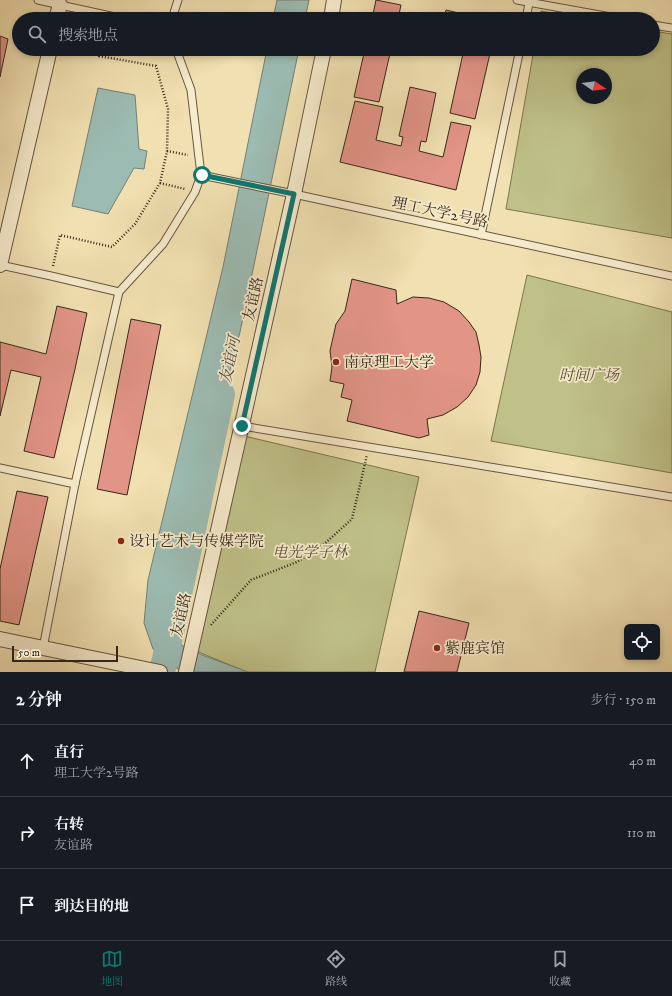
<!DOCTYPE html>
<html lang="zh">
<meta charset="utf-8">
<style>
:root{--surface:#171b24;--page:#242831;--text:#f1f3f6;--muted:#9ea1a6;--line:#363941;--accent:#0f766e}
body{margin:0;font-family:"IM FELL DW Pica","Noto Serif SC",serif;background:var(--page);color:var(--text)}
.controls{position:absolute;right:12px;bottom:12px;display:grid;overflow:hidden;border-radius:6px;box-shadow:0 2px 6px #0003}
.controls button{width:36px;height:36px;display:grid;place-items:center;padding:0;border:0;border-bottom:1px solid var(--line);background:var(--surface);color:var(--text);font:20px sans-serif}
.compass{position:absolute;left:576px;top:68px;width:36px;height:36px;border-radius:50%;background:var(--surface);box-shadow:0 2px 6px #0003;rotate:103deg}
.scale{position:absolute;left:12px;bottom:10px;width:106px;box-sizing:border-box;padding-left:4px;border:2px solid #37281a;border-top:0;font-size:11px;line-height:14px;white-space:nowrap;color:#37281a;-webkit-text-stroke:3px #f6ebcc;paint-order:stroke}
.stop{position:absolute;width:12px;height:12px;margin:-9px;border:3px solid #0f766e;border-radius:50%;background:#fff}
.stop.end{background:#0f766e;border-color:#fff;box-shadow:0 1px 4px #0008}
.list{margin:0;padding:0;list-style:none}
h2{display:flex;justify-content:space-between;align-items:center;height:52px;margin:0;padding:0 16px;font-size:17px}
h2 small{font-size:13px;font-weight:400;color:var(--muted)}
.list li{display:grid;grid-template-columns:26px 1fr auto;gap:12px;align-items:center;box-sizing:border-box;height:72px;padding:0 16px;border-top:1px solid var(--line)}
.list b{display:block;font-size:15px;white-space:nowrap}
.list p{margin:0;font-size:13px;white-space:nowrap;color:var(--muted)}
.list em{font-size:13px;font-style:normal;color:var(--muted)}
.icon{flex:none;width:22px;height:22px;fill:none;stroke:currentColor;stroke-width:2;stroke-linecap:round;stroke-linejoin:round}
.map{position:relative;flex:none;width:672px;height:672px;overflow:hidden}
.search{position:absolute;background:var(--surface);box-shadow:0 2px 6px #0003;left:12px;right:12px;top:12px;height:44px;display:flex;align-items:center;gap:10px;box-sizing:border-box;padding:0 14px;border-radius:22px;color:var(--muted);font-size:15px}
.sheet{height:268px;background:var(--surface)}
nav{display:flex;justify-content:space-around;align-items:center;box-sizing:border-box;height:56px;border-top:1px solid var(--line);background:var(--surface);font-size:11px;color:var(--muted)}
nav a{display:grid;justify-items:center;gap:2px}
nav .on{color:var(--accent)}
.map>svg:first-child{display:block}
.green{fill:#bfc188;stroke:#7b7451;fill-rule:evenodd}
.water{fill:#9cbcb3;stroke:#748176}
.lines{fill:none;stroke-linecap:round;stroke-linejoin:round}
.river{stroke:#9cbcb3;stroke-width:26}
.building{fill:#e29487;stroke:#37281a}
.lane-casing{stroke:#665640;stroke-width:9}
.street-casing{stroke:#665640;stroke-width:16}
.path{stroke:#37281a;stroke-width:2.5;stroke-dasharray:1 2;stroke-linecap:butt}
.lane{stroke:#f6ebcc;stroke-width:7}
.street{stroke:#f6ebcc;stroke-width:14}
.route{stroke:#0f766e;stroke-width:5}
.poi-dot{fill:#8f2418;stroke:#f6ebcc;stroke-width:1.5}
.labels{text-anchor:middle;stroke-width:3.5;stroke-linejoin:round;paint-order:stroke}
.street-label{font-size:15px;fill:#37281a;stroke:#f6ebcc}
.poi-label{font-size:15px;fill:#37281a;stroke:#f6ebcc;text-anchor:start}
.park-label{font-size:15px;font-style:italic;fill:#594e36;stroke:#f6ebcc}
.water-label{font-size:16px;font-style:italic;fill:#504d40;stroke:#f6ebcc}
</style>
<div class="map">
<svg width="672" height="672" viewBox="0 0 672 672">
<rect width="100%" height="100%" fill="#f1e0b1"/>
<filter id="stains"><feTurbulence type="fractalNoise" baseFrequency=".005" numOctaves="4"/><feColorMatrix values="0 0 0 0 .2 0 0 0 0 .09 0 0 0 0 .02 0 0 0 .5 -.17"/></filter>
<radialGradient id="worn" r=".72"><stop offset=".6" stop-color="#630" stop-opacity="0"/><stop offset="1" stop-color="#630" stop-opacity=".3"/></radialGradient>
<g class="green">
<path d="M541,11L587,19H540Z"/>
<path d="M653,31L672,34V238L506,209L534,49H653ZM582,74H606V98H582Z"/>
<path d="M527,275L672,312V473L491,441Z"/>
<path d="M244,436L419,477L375,672H247L196,651Z"/>
</g>
<g class="water">
<path d="M277,0H309L305,19H273Z"/>
<path d="M267,49H299L240,332L170,599L169,624L170,633L176,642L194,652L248,672H186L172,666L153,649L144,623L148,580L223,267Z"/>
<path d="M98,88L135,95L139,149L147,151L144,169L134,168L108,214L72,206Z"/>
</g>
<g class="lines">
<path class="river" d="M162,672L168,646L222,394"/>
</g>
<g class="building">
<path d="M376,0L401,5L398,19H372Z"/>
<path d="M446,10L484,19H444Z"/>
<path d="M0,36L8,39L0,77Z"/>
<path d="M365,49H391L379,102L354,97Z"/>
<path d="M464,49H491L475,119L450,113Z"/>
<path d="M410,87L436,93L426,142L421,141L419,151L443,157L451,122L471,126L456,190L340,162L355,101L383,107L376,140L401,146L403,137L399,136Z"/>
<path d="M352,279L396,290L397,304L413,297L429,298L444,302L459,311L469,322L476,332L479,345L481,357L480,372L476,385L468,397L457,407L443,415L427,419L429,435L419,438L347,421L352,400L341,397L344,384L330,381L332,367L330,351L336,324L345,311Z"/>
<path d="M57,306L87,313L75,369L54,458L24,451L41,377L11,370L0,416V342L46,354Z"/>
<path d="M131,319L161,325L127,495L97,489Z"/>
<path d="M17,491L48,497L19,625L0,621V569Z"/>
<path d="M419,611L469,623L457,672H404Z"/>
</g>
<g class="lines">
<g class="lane-casing">
<g id="lane">
<path d="M38,0L124,19"/>
<path d="M517,0L622,19"/>
<path d="M172,19L178,0"/>
<path d="M526,19L529,3"/>
<path d="M653,25L672,28"/>
<path d="M201,175L294,194L672,276"/>
<path d="M481,235L520,49"/>
<path d="M0,265L51,276L119,292"/>
<path d="M242,426L672,497"/>
<path d="M0,468L75,484"/>
<path d="M43,648L75,484L119,292L163,244L195,192L201,175L191,90L176,49"/>
</g>
</g>
<g class="street-casing">
<g id="street">
<path d="M56,19L60,5"/>
<path d="M331,19L334,0"/>
<path d="M0,265L50,49"/>
<path d="M0,639L160,672"/>
<path d="M186,672L294,194L324,49"/>
</g>
</g>
<g class="path">
<path d="M167,151L188,155"/>
<path d="M160,183L185,189"/>
<path d="M53,266L60,235L112,247L135,224L160,183L167,151L168,109L156,66L99,56L100,49"/>
<path d="M211,625L251,580L297,562L322,546L352,519L367,455"/>
</g>
<use href="#lane" class="lane"/>
<use href="#street" class="street"/>
</g>
<g class="lines">
<path class="route" d="M202,175L294,194L242,426"/>
</g>
<g class="poi-dot">
<circle cx="336" cy="362" r="4"/>
<circle cx="121" cy="541" r="4"/>
<circle cx="437" cy="648" r="4"/>
</g>
<g class="labels">
<g class="street-label">
<text transform="translate(440 212) rotate(12)" y="5">理工大学2号路</text>
<text transform="translate(253 299) rotate(-77)" y="5">友谊路</text>
<text transform="translate(181 615) rotate(-77)" y="5">友谊路</text>
</g>
<g class="poi-label">
<text x="344" y="367">南京理工大学</text>
<text x="129" y="546">设计艺术与传媒学院</text>
<text x="445" y="653">紫鹿宾馆</text>
</g>
<g class="park-label">
<text x="589" y="380">时间广场</text>
<text x="310" y="557">电光学子林</text>
</g>
<g class="water-label">
<text transform="translate(229 360) rotate(-78)" y="6">友谊河</text>
</g>
</g>
<rect width="100%" height="100%" filter="url(#stains)"/>
<rect width="100%" height="100%" fill="url(#worn)"/>
</svg>
<div class="controls">
<button><svg class="icon" aria-label="locate" viewBox="0 0 24 24"><circle cx="12" cy="12" r="6"/><path d="M12 2v4M12 18v4M2 12h4M18 12h4"/></svg></button>
</div>
<svg class="compass" viewBox="-18 -18 36 36"><path d="M0-13l5 13h-10z" fill="#e53935"/><path d="M0 13l5-13h-10z" fill="#9ea1a6"/></svg>
<div class="scale">50 m</div>
<div class="stop" style="left:202px;top:175px"></div>
<div class="stop end" style="left:242px;top:426px"></div>
<div class="search"><svg class="icon" aria-label="search" viewBox="0 0 24 24"><circle cx="10" cy="10" r="6"/><path d="M15 15l6 6"/></svg>搜索地点</div>
</div>
<section class="sheet">
<h2>2 分钟<small>步行 · 150 m</small></h2>
<ul class="list">
<li><svg class="icon" aria-label="ahead" viewBox="0 0 24 24"><path d="M12 20V5M6 11l6-6 6 6"/></svg><div><b>直行</b><p>理工大学2号路</p></div><em>40 m</em></li>
<li><svg class="icon" aria-label="right" viewBox="0 0 24 24"><path d="M7 20v-9h11M14 6l5 5-5 5"/></svg><div><b>右转</b><p>友谊路</p></div><em>110 m</em></li>
<li><svg class="icon" aria-label="arrive" viewBox="0 0 24 24"><path d="M6 21V4h12l-3 4 3 4H6"/></svg><div><b>到达目的地</b></div></li>
</ul>
</section>
<nav>
<a class="on"><svg class="icon" aria-label="map" viewBox="0 0 24 24"><path d="M3 6l6-2 6 2 6-2v14l-6 2-6-2-6 2zM9 4v14M15 6v14"/></svg>地图</a>
<a><svg class="icon" aria-label="directions" viewBox="0 0 24 24"><path d="M12 3l9 9-9 9-9-9zM9 14v-3h6M13 9l2 2-2 2"/></svg>路线</a>
<a><svg class="icon" aria-label="saved" viewBox="0 0 24 24"><path d="M7 4h10v16l-5-4-5 4z"/></svg>收藏</a>
</nav>
